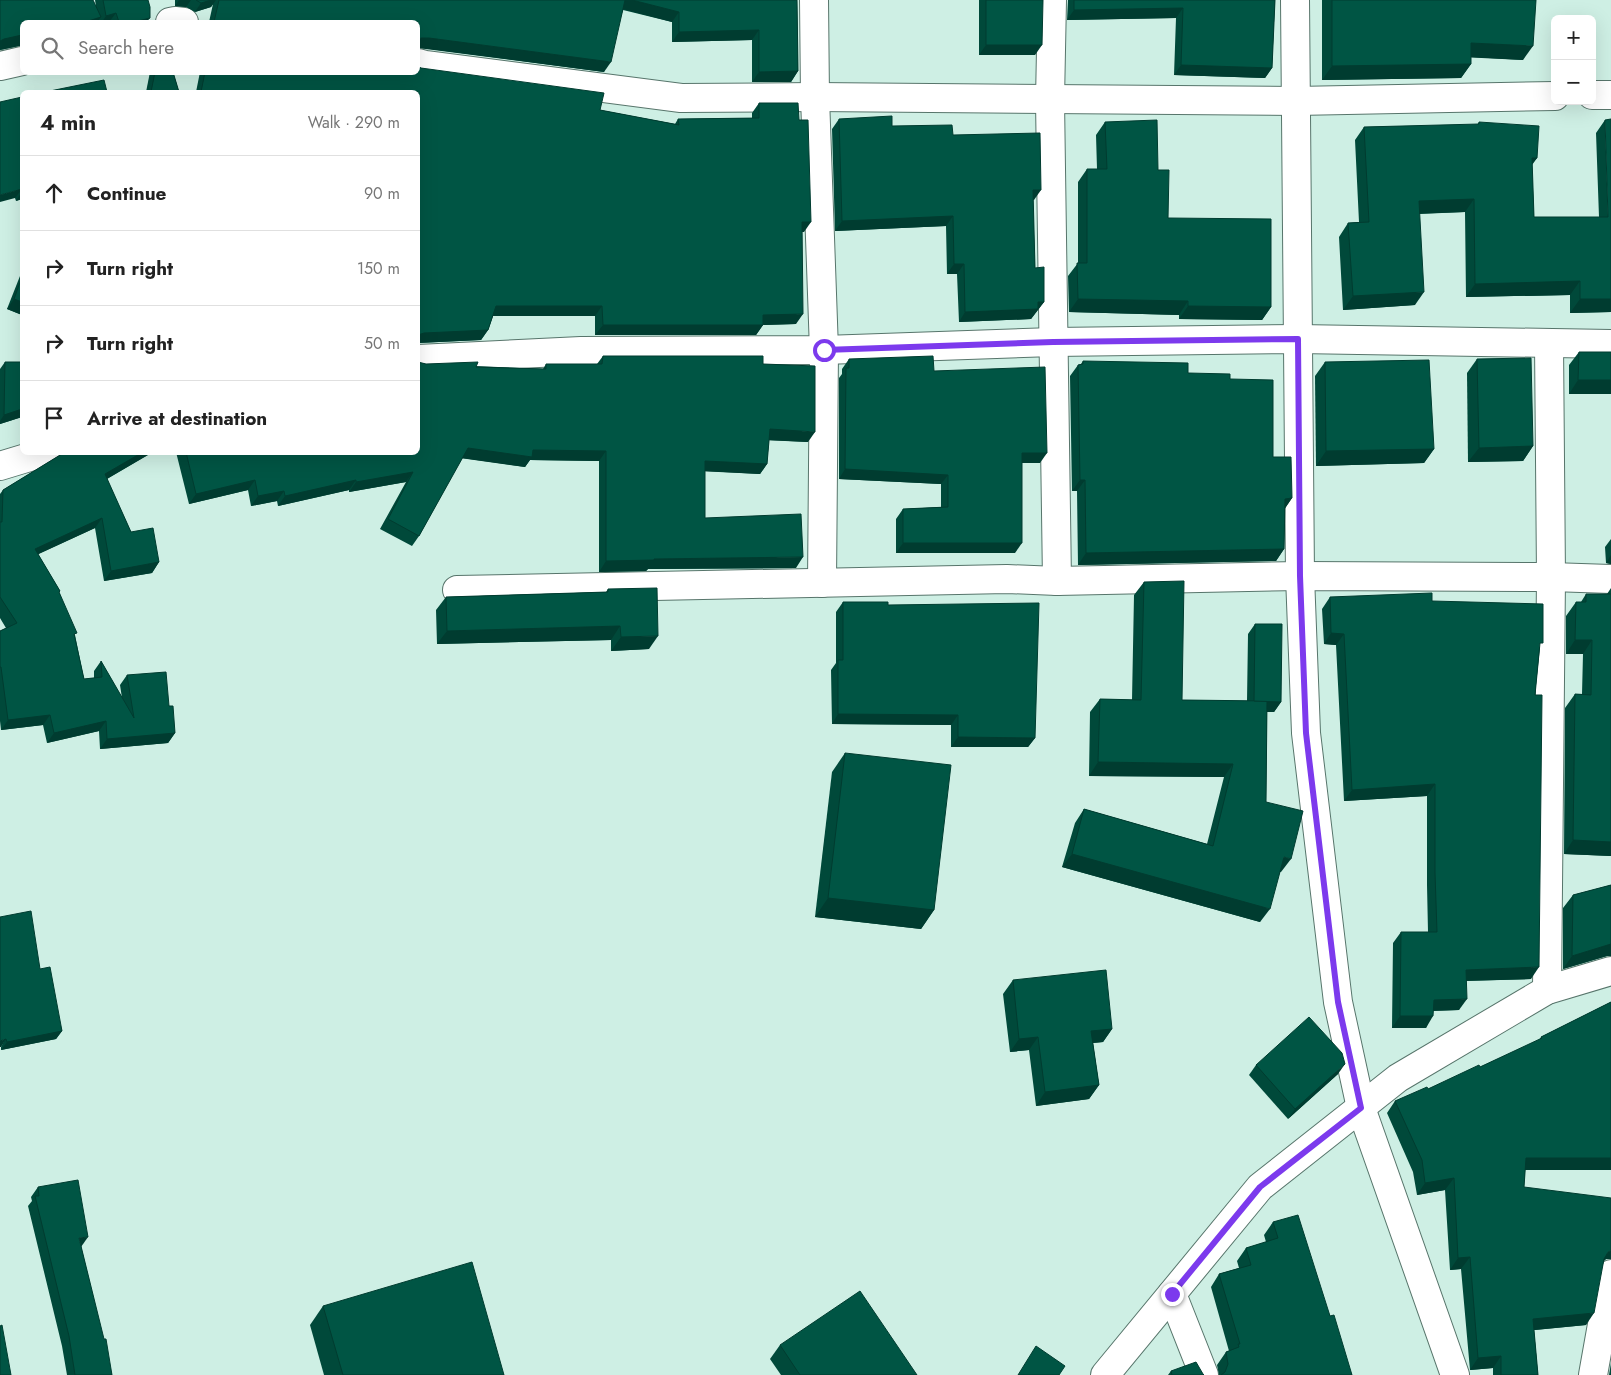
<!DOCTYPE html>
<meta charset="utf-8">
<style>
:root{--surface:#fff;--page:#f2f2f2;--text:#222;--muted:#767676;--line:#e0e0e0}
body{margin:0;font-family:Jost,sans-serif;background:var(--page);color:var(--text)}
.controls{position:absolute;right:15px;top:15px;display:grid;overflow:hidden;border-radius:8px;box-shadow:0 5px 20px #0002}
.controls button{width:45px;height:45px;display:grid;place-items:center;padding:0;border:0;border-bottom:1px solid var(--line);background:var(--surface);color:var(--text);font:25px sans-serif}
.stop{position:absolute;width:15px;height:15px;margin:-11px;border:4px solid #7c3aed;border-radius:50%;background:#fff}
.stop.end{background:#7c3aed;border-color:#fff;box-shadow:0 1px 5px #0008}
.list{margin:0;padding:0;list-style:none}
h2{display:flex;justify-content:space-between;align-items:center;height:65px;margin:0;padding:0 20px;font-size:21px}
h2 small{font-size:16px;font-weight:400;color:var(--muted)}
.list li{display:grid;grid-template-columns:32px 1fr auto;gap:15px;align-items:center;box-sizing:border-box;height:75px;padding:0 20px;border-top:1px solid var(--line)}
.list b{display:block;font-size:19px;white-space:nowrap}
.list em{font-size:16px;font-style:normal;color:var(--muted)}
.icon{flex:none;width:28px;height:28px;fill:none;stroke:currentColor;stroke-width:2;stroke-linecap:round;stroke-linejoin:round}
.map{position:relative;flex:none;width:1611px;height:1375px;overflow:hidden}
.search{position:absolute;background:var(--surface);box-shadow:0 5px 20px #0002;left:20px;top:20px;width:400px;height:55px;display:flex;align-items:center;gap:12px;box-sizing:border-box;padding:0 18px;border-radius:8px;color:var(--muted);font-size:19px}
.panel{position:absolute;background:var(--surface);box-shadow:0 5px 20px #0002;left:20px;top:90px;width:400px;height:365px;border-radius:8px}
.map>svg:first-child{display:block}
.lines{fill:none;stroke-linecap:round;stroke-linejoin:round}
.street-casing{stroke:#57756b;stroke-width:30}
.street{stroke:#fff;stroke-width:28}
.wall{fill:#00493a}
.shaded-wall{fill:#003c30}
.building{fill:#054;stroke:#003c30}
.route{stroke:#7c3aed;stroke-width:6}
</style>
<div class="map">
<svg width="1611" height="1375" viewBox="0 0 1611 1375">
<rect width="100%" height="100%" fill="#ceefe4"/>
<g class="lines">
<g class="street-casing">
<g id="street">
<path d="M814,0L815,97L824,350L822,583"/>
<path d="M1052,0L1050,100L1057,581"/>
<path d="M170,22L175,21L184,22"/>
<path d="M418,63L425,65L681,98L815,97L1296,101L1555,96"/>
<path d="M0,66L22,61"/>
<path d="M1592,95H1611"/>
<path d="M418,359L581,351L824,350L1053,342L1298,339L1611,344"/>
<path d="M0,466L46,452"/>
<path d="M457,590L1007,579L1057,581L1300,576L1295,0"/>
<path d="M1547,990L1551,577L1549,343"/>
<path d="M1172,1294L1204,1375"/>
<path d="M1105,1375L1260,1187L1398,1078L1547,990L1611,971"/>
<path d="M1455,1375L1361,1108L1338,1002L1306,733L1300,576L1551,577L1611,579"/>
<path d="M1593,1375L1611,1274"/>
</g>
</g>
<use href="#street" class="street"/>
</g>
<g class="wall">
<path d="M0,0L96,6L95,0H148L150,18L146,22H99L98,21L22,22V46H19L0,50Z"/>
<path d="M175,0H797L798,71L791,82H752V40L672,42V22L623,10L604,72L422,48L418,22H209L213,4L211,7L195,12L186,7L175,6Z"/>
<path d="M979,0H1043L1035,55H979Z"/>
<path d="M1068,0H1275L1272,68L1265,78L1174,75L1176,18L1067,20Z"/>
<path d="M1322,0H1536L1523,60L1471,57V64L1461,78L1322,80Z"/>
<path d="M421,68L600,110L675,124L678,119L752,118V113L759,103L799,120L804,232H802L796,324L763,325L756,335H595V316H493L488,330L481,340L418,343V92H196L200,72H418Z"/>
<path d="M150,72H173L179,92H146Z"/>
<path d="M22,97V199L16,201L15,198Z"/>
<path d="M839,119L953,135L1034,200H1033L1035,268L1044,302L1031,319L959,322L957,274H947L946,226L835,231L832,129Z"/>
<path d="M1605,120L1611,312L1570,313V295L1466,297L1465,212L1419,214L1415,305L1343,310L1339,237L1348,223L1359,222L1355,140L1364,127L1477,125L1479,122L1537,158L1532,164L1534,217H1599L1596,133Z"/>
<path d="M1105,122L1158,170L1168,218L1271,307L1262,320L1179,319V315L1069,312L1068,276L1078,263V182L1087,169H1097L1096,135Z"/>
<path d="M22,272V315L7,309L20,276Z"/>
<path d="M1579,352H1611V394H1569V365Z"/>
<path d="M603,356L763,364L808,442L769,440L767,464L760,474L705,471V518L796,568L648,569L646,571L599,572V461L530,460L525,467L462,458L419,536L412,546L380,529L406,482L349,492V490L278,506L277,501L251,506L248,490L189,504L176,452H418V363L426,364L543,369L546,364H597Z"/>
<path d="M849,359L934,371L1040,463H1022L1015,553H896V519L903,509L941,507V484L839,479V378L842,374V369Z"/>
<path d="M1477,359L1533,446L1523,461L1468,462L1467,373Z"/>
<path d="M1083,361L1188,373L1230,379L1273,457L1292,498L1285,508L1284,549L1276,561L1078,565L1077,491H1072L1070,376L1078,365L1081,364Z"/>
<path d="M5,362L22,417L0,424V369Z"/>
<path d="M1325,362L1434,449L1424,463L1316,466L1315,376Z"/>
<path d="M65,452H153L107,479L131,532L159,562L152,573L104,581L95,528L38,554L60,591L59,592L75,635L84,679L94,678V671L101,661L122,698L120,685L127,675L169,706L175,733L168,743L100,749L99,731L47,743L43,725L1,730L0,721V631L6,628L0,618V494L3,490Z"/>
<path d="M1611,539V564L1606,563L1605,547Z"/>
<path d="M1144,582L1182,700L1247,701L1248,634L1255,624L1281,702L1274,712H1267L1266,802L1281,872H1280L1260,922L1062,867L1075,823L1084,809L1207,844L1224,777L1089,776L1090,712L1100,699L1132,700L1134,595Z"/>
<path d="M1611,588V856L1564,854L1565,708L1575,694H1582L1583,654H1566V616L1576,602H1581L1586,594H1607Z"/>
<path d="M608,589L649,649L611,651V640L437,644L436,610L446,597L606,592Z"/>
<path d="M1330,597L1432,601L1540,647L1535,695L1531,979L1466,981L1459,1010L1433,1011L1426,1028H1392L1393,943L1401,932H1428L1427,885V796L1344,801L1336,645L1324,644L1322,609Z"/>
<path d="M843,602L888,605L1035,738L1028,747H951V725L832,724L831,670L836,663V612Z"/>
<path d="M845,753L934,910L921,929L815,917L832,772Z"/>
<path d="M1611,885V956H1607L1563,969V908L1573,895Z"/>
<path d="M40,969L62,1031L56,1039L1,1050V1047Z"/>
<path d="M1013,980L1112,1029L1103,1042L1093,1043L1099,1085L1089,1099L1036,1106L1029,1050L1010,1052L1003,994Z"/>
<path d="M1611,1002L1525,1170L1524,1187L1606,1259L1604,1261L1586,1325L1534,1330L1538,1375H1493V1368L1470,1370L1461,1269L1450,1270L1445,1190L1417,1195L1413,1172L1387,1113L1395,1101L1428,1089L1480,1067L1539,1040L1541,1037Z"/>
<path d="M1256,1065L1338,1074L1288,1119L1249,1075Z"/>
<path d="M38,1187L81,1246L112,1375H67L62,1346L28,1206L32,1201L31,1197Z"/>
<path d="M1273,1222L1330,1316L1352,1375H1219L1217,1365L1226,1352L1229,1351L1211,1287L1219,1274L1239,1268L1237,1261L1246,1248L1266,1242L1264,1235Z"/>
<path d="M323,1306L504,1375H324L310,1325Z"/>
<path d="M780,1345L917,1375H781L770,1359Z"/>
<path d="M1611,1363V1375H1609Z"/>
<path d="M1171,1371L1203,1374L1204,1375H1168Z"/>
</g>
<g class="shaded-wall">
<path d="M179,0H191L186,7L175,6Z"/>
<path d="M211,0H216L211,7L195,12L201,3Z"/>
<path d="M625,0H632L679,12L672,22L619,8Z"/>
<path d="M1183,8L1176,18L1067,20L1074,10Z"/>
<path d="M116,13L109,22H102L106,16Z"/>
<path d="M101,17L97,22H85Z"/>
<path d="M150,18L146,22H134Z"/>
<path d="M759,30L752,40L672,42L679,32Z"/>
<path d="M22,35V46H19L0,50V41L4,39Z"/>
<path d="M421,38H429L611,62L604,72L418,48V40Z"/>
<path d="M1471,43L1533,46L1523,60L1461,57Z"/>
<path d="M986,45H1042L1035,55H979Z"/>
<path d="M1471,64L1461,78L1322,80L1332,66Z"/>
<path d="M1181,65L1272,68L1265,78L1174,75Z"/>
<path d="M798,71L791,82H752L759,72Z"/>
<path d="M1532,158H1537L1527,172Z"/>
<path d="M22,189L15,198L0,202V195Z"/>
<path d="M1033,190H1041L1034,200H1026Z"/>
<path d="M22,192V199L16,201Z"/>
<path d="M1474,199L1465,212L1409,214L1419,201Z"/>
<path d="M953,216L946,226L835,231L842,221Z"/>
<path d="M802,222H811L804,232H795Z"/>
<path d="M954,264H964L957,274H947Z"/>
<path d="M1580,281L1570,295L1466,297L1475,284Z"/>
<path d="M1424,292L1415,305L1343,310L1353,296Z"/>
<path d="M14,299L22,302V315L7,309Z"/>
<path d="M1078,299L1188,301L1179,315L1069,312Z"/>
<path d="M1580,299H1611V312L1570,313Z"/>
<path d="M1038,302H1044L1031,319L959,322L965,312Z"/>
<path d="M496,306H602L595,316H489Z"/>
<path d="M1188,306L1271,307L1262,320L1179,319Z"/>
<path d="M803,314L796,324L763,325L756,335H595L603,325L763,315Z"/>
<path d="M488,330L481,340L418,343V335L424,333Z"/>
<path d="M1578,380H1611V394H1569Z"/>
<path d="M22,409V417L0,424V421L4,415Z"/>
<path d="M770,429L815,432L808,442L762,440Z"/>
<path d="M1533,446L1523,461L1468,462L1479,448Z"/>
<path d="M468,448L533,450L606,451L599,461L530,460L525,467L460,458Z"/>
<path d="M1434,449L1424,463L1316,466L1326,451Z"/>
<path d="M143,452H153L98,484L105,474Z"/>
<path d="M1022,453H1047L1040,463H1015Z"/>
<path d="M705,461L767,464L760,474L698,471Z"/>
<path d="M845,469L948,475L941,484L839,479Z"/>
<path d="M413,472L406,482L349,492L356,482Z"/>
<path d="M255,480L248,490L189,504L196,494Z"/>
<path d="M356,480L349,490L278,506L285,496Z"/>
<path d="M1080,480H1085L1077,491H1072Z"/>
<path d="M284,491L277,501L251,506L258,496Z"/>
<path d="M1292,498L1284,510L1285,499Z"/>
<path d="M102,518L95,528L28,559L35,549Z"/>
<path d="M903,543H1022L1015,553H896Z"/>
<path d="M1284,549L1276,561L1078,565L1086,553Z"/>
<path d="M1611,555V564L1606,563Z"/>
<path d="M803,557L796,568L648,569L646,571L599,572L606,561L654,559Z"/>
<path d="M159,562L152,573L104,581L111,571Z"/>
<path d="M620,626L611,640L437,644L447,631Z"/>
<path d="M1331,633L1344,634L1336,645L1324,644Z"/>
<path d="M658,636L649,649L611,651L621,637Z"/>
<path d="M1575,640H1592L1583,654H1566Z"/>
<path d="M1254,702H1281L1274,712H1247Z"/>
<path d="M838,714L958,715L951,725L832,724Z"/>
<path d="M50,715L43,725L1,730L8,720Z"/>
<path d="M106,721L99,731L47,743L54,733Z"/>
<path d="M175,733L168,743L100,749L107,739Z"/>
<path d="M958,737L1035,738L1028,747H951Z"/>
<path d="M1098,762L1233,764L1224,777L1089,776Z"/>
<path d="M1435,784L1427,796L1344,801L1352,790Z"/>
<path d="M1573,840L1611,842V856L1564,854Z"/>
<path d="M1072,854L1270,909L1260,922L1062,867Z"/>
<path d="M1284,857L1291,859L1281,872L1275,871Z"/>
<path d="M828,898L934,910L921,929L815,917Z"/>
<path d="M1611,944V956H1607L1563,969L1572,956Z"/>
<path d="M1539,967L1531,979L1458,981L1466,970Z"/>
<path d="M1467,999L1459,1010L1426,1011L1434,1000Z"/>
<path d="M1400,1016H1433L1426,1028H1392Z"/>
<path d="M1112,1029L1103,1042L1082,1044L1091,1031Z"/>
<path d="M62,1031L56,1039L1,1050L7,1042Z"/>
<path d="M1038,1037L1029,1050L1010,1052L1019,1039Z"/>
<path d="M6,1039L1,1047H0V1041Z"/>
<path d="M1345,1064L1338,1074L1288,1119L1295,1109Z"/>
<path d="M1099,1085L1089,1099L1036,1106L1045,1092Z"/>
<path d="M1526,1158H1611V1170H1518Z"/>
<path d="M1454,1178L1445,1190L1417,1195L1425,1183Z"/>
<path d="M88,1237L81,1247L79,1238Z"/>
<path d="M1611,1250V1259H1606L1599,1264L1608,1252Z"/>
<path d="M1470,1257L1461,1269L1450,1270L1458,1258Z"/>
<path d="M1594,1313L1586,1325L1525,1331L1533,1319Z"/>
<path d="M1501,1356L1493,1368L1470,1370L1478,1358Z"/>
</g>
<g class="building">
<path d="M0,0H93L101,17L85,22H22V35L4,39L0,41Z"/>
<path d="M103,0H148L150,7V18L134,22H119L116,13L106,16Z"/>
<path d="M196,0H211L201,3Z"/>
<path d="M219,0H625L611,62L429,38H421L418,40V22H214Z"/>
<path d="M632,0H797L798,71L759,72V30L679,32V12Z"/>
<path d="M986,0H1043L1042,45H986Z"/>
<path d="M1074,0H1275L1272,68L1181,65L1183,8L1074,10Z"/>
<path d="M1332,0H1536L1533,46L1471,43V64L1332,66Z"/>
<path d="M418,66L421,68L604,93L600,110L679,125L678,119L759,118V103H798L799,120H808L811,222H802L803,314L763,315V325H603L602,306H496L488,330L424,333L418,335V92H201L205,72H418Z"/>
<path d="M155,72H173L179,92H151Z"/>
<path d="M104,80L107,92H45Z"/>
<path d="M22,97V192V189L0,195V102Z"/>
<path d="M892,116V126L952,125L953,135L1040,133L1041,190H1033L1035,268L1044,267V302H1038V309L965,312L964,264H954L953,216L842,221L839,119Z"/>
<path d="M1611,119V299H1580V281L1475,284L1474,199L1419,201L1424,292L1353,296L1348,223L1369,222L1364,127L1479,124V122L1539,126L1537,158H1532L1534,217H1608L1605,120Z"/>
<path d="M1157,120L1158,170H1169L1168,218L1271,219V307L1188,306V301L1078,299L1077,263H1087V169H1107L1105,122Z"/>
<path d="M22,277V302L14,299Z"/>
<path d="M1579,352H1611V380H1578Z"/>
<path d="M603,356H763V364L815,366V432L770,429L767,464L705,461V518L801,514L803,557L654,559V560L606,561V451L533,450L532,457L468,448L419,536L388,519L413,472L356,482V480L285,496L284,491L258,496L255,480L196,494L186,452H418V362L426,364L478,362L476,367L546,369V364H602Z"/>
<path d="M933,356L934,371L1045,367L1047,453H1022V543H903V509L948,507V475L845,469L846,368H849V359Z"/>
<path d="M1531,358L1533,446L1479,448L1477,359Z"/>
<path d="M1429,360L1434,449L1326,451L1325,362Z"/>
<path d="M1083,361L1188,363V373L1230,374V379L1273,380V457H1291L1292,498L1285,499L1284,549L1086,553L1085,480H1080L1078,365L1083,364Z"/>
<path d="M5,362H22V409L4,415Z"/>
<path d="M65,452H143L105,474L131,532L153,528L159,562L111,571L102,518L35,549L60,591L59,592L77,633L74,634L84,679L102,677L101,661L134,718L127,675L166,672L169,706H173L175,733L107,739L106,721L54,733L50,715L8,720L1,667H0V631L17,623L0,597V522H2L3,490Z"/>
<path d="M1184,581L1182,700L1267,701L1266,802L1303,811L1291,859L1284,857L1270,909L1072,854L1084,809L1213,846L1233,764L1098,762L1100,699L1141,700L1144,582Z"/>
<path d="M657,588L658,636L621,637L620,626L447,631L446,597L608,592V589Z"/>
<path d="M1432,593V601L1543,604V643H1540L1535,695H1542L1539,967L1466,970L1467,999L1434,1000L1433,1016H1400L1401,932H1437L1435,873V784L1352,790L1344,634L1331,633L1330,597Z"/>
<path d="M1586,594H1611V842L1573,840L1575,694L1591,695L1592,640H1575L1576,602H1586Z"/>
<path d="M843,602H888V605L1039,603L1035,738L958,737V715L838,714V660H843Z"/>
<path d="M1255,624H1282L1281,702L1254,701Z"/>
<path d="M845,753L951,765L934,910L828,898Z"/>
<path d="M1611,885V944L1572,956L1573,895Z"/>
<path d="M31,911L40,969L50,967L62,1031L7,1042L6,1039L0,1041V917Z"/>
<path d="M1106,970L1112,1029L1091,1031L1099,1085L1045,1092L1038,1037L1019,1039L1013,980Z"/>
<path d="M1611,1002V1158H1526L1524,1187L1611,1198V1250L1608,1252L1604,1259L1594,1313L1533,1319L1538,1375H1501V1356L1478,1358L1470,1257L1458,1258L1454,1178L1425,1183L1422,1160L1395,1101L1427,1087L1428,1089L1479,1065L1480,1067L1542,1038L1541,1037Z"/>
<path d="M1309,1017L1342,1053L1345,1064L1295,1109L1256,1065Z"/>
<path d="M78,1180L88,1237L79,1238L104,1339H106L112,1375H75L69,1336L35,1196H39L38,1187Z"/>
<path d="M1298,1215L1330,1316L1334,1315L1352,1375H1221L1225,1372L1228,1364L1226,1352L1239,1347L1238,1344H1240L1219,1274L1251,1265L1246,1248L1278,1238L1273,1222Z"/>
<path d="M472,1262L504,1375H343L323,1306Z"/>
<path d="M860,1291L917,1375H800L780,1345Z"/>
<path d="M2,1325L11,1375H0V1326Z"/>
<path d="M1036,1346L1065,1366L1059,1375H1018Z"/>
<path d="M1196,1362L1203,1374L1204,1375H1172L1171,1371Z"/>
</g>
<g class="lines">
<path class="route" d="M824,350L1053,342L1298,339L1300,576L1306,733L1338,1002L1361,1108L1260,1187L1172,1294"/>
</g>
</svg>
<div class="controls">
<button>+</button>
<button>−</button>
</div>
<div class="stop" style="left:824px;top:350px"></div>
<div class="stop end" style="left:1172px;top:1294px"></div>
<div class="search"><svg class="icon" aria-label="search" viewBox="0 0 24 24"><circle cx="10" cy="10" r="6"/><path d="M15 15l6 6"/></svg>Search here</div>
<section class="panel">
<h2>4 min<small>Walk · 290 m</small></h2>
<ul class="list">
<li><svg class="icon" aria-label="ahead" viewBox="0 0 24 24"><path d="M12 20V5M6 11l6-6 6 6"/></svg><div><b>Continue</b></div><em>90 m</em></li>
<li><svg class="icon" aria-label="right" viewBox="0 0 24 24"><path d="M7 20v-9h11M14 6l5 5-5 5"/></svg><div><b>Turn right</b></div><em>150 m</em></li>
<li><svg class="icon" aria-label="right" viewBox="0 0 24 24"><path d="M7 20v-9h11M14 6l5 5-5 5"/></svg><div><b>Turn right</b></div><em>50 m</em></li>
<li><svg class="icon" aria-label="arrive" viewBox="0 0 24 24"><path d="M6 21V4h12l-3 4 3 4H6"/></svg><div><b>Arrive at destination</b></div></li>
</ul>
</section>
</div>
